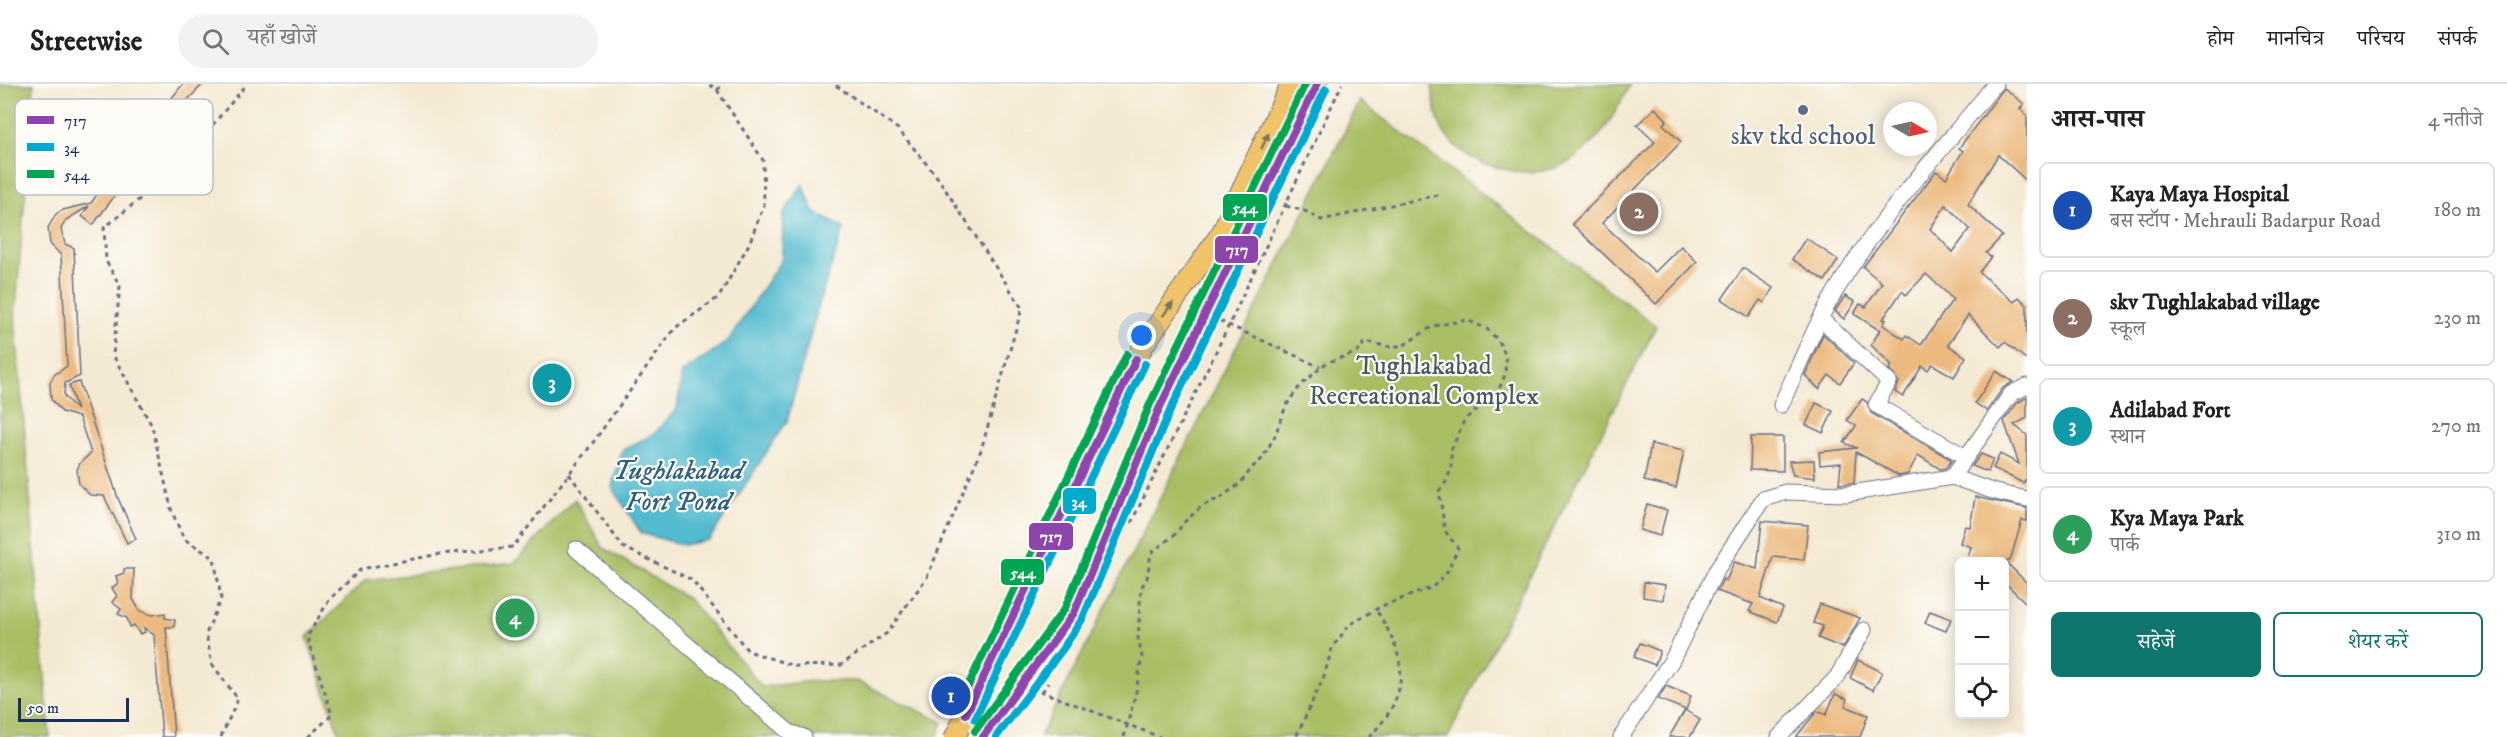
<!DOCTYPE html>
<html lang="hi">
<meta charset="utf-8">
<style>
:root{--surface:#fff;--page:#f2f2f2;--text:#202124;--muted:#757577;--line:#e0e0e0;--accent:#0f766e}
body{margin:0;font-family:"IM FELL DW Pica","Noto Serif Devanagari",serif;background:var(--page);color:var(--text)}
.controls{position:absolute;right:18px;bottom:18px;display:grid;overflow:hidden;border-radius:9px;box-shadow:0 3px 15px #0003}
.controls button{width:54px;height:54px;display:grid;place-items:center;padding:0;border:0;border-bottom:2px solid var(--line);background:var(--surface);color:var(--text);font:30px sans-serif}
.compass{position:absolute;left:1883px;top:18px;width:54px;height:54px;border-radius:50%;background:var(--surface);box-shadow:0 3px 15px #0003;rotate:99deg}
.scale{position:absolute;left:18px;bottom:15px;width:111px;box-sizing:border-box;padding-left:6px;border:3px solid #1b2f5e;border-top:0;font-size:16px;line-height:21px;white-space:nowrap;color:#1b2f5e;-webkit-text-stroke:4px #fdfcf7;paint-order:stroke}
.you{position:absolute;left:1142px;top:252px;width:21px;height:21px;margin:-15px;border:4px solid #fff;border-radius:50%;background:#1a73e8;box-shadow:0 0 0 9px #1a73e833}
.badge{display:grid;place-items:center;width:39px;height:39px;border-radius:50%;background:var(--accent);color:#fff;font-size:20px;font-weight:700}
.pin{position:absolute;translate:-50% -50%;border:3px solid #fff;box-shadow:0 2px 6px #0006}
.list{margin:0;padding:0;list-style:none}
h2{display:flex;justify-content:space-between;align-items:center;height:78px;margin:0;padding:0 24px;font-size:26px}
h2 small{font-size:20px;font-weight:400;color:var(--muted)}
.list li{display:grid;grid-template-columns:39px 1fr auto;gap:18px;align-items:center;box-sizing:border-box;height:96px;margin:0 12px 12px;padding:0 12px;border:2px solid var(--line);border-radius:9px}
.list b{display:block;font-size:22px;white-space:nowrap}
.list p{margin:0;font-size:20px;white-space:nowrap;color:var(--muted)}
.list em{font-size:20px;font-style:normal;color:var(--muted)}
.actions{display:flex;gap:12px;padding:18px 24px}
.actions a{flex:1;padding:14px 0;border:2px solid var(--accent);border-radius:9px;text-align:center;font-size:21px;color:var(--accent)}
.actions .main{background:var(--accent);color:#fff}
.icon{flex:none;width:33px;height:33px;fill:none;stroke:currentColor;stroke-width:2;stroke-linecap:round;stroke-linejoin:round}
.map{position:relative;flex:none;width:2027px;height:653px;overflow:hidden}
header{display:flex;align-items:center;gap:36px;box-sizing:border-box;height:84px;padding:0 30px;background:var(--surface);border-bottom:2px solid var(--line)}
header strong{font-size:28px}
nav{display:flex;gap:33px;margin-inline-start:auto;font-size:21px}
.search{width:420px;height:54px;background:var(--page);display:flex;align-items:center;gap:15px;box-sizing:border-box;padding:0 21px;border-radius:33px;color:var(--muted);font-size:22px}
main{display:flex}
aside{flex:1;background:var(--surface)}
.map>svg:first-child{display:block}
.green{fill:#a9be63;stroke:#627660;stroke-width:1.5}
.water{fill:#52bbcf;stroke:#367596;stroke-width:1.5}
.building{fill:#ecba7f;fill-rule:evenodd}
.lines{fill:none;stroke-linecap:round;stroke-linejoin:round}
.minor-casing{stroke:#677087;stroke-width:17}
.major-casing{stroke:#677087;stroke-width:22}
.path{stroke:#677087;stroke-width:3;stroke-dasharray:4.5 4.5;stroke-linecap:butt}
.minor{stroke:#fff;stroke-width:15}
.major{stroke:#f1c369;stroke-width:20}
.bus-1-casing{stroke:#fdfcf7;stroke-width:12}
.bus-2-casing{stroke:#fdfcf7;stroke-width:12}
.bus-3-casing{stroke:#fdfcf7;stroke-width:12}
.bus-1{stroke:#8e44ad;stroke-width:8}
.bus-2{stroke:#00a9ce;stroke-width:8}
.bus-3{stroke:#00a651;stroke-width:8}
.oneway{fill:#7b7263}
.service-dot{fill:#5c6f8a;stroke:#fdfcf7;stroke-width:2}
.labels{text-anchor:middle;stroke-width:4.5;stroke-linejoin:round;paint-order:stroke}
.service-label{font-size:26px;fill:#4e5e75;stroke:#fdfcf7}
.park-label{font-size:26px;fill:#465a60;stroke:#fdfcf7}
.water-label{font-size:27px;font-style:italic;fill:#2e6086;stroke:#fdfcf7}
.key{fill:#fdfcf7;stroke:#b9bec9;stroke-width:1.5}
.key-label{font-size:16px;fill:#1b2f5e}
.line-badge{stroke:#fdfcf7;stroke-width:2}
.badge-label{font-size:16px;text-anchor:middle;font-weight:bold;fill:#fff}
</style>
<header>
<strong>Streetwise</strong>
<div class="search"><svg class="icon" aria-label="search" viewBox="0 0 24 24"><circle cx="10" cy="10" r="6"/><path d="M15 15l6 6"/></svg>यहाँ खोजें</div>
<nav><a>होम</a><a>मानचित्र</a><a>परिचय</a><a>संपर्क</a></nav>
</header>
<main>
<div class="map">
<svg width="2027" height="653" viewBox="0 0 2027 653">
<rect width="100%" height="100%" fill="#fdfcf7"/>
<filter id="ink" filterUnits="userSpaceOnUse"><feTurbulence type="fractalNoise" baseFrequency=".0167" numOctaves="2"/><feDisplacementMap in="SourceGraphic" scale="12" xChannelSelector="R" yChannelSelector="G"/><feConvolveMatrix kernelMatrix="1 2 1 2 8 2 1 2 1" color-interpolation-filters="sRGB"/></filter>
<filter id="wash" filterUnits="userSpaceOnUse"><feTurbulence type="fractalNoise" baseFrequency=".008" numOctaves="4" result="noise"/><feDisplacementMap in="SourceGraphic" scale="24" xChannelSelector="R" yChannelSelector="G"/><feGaussianBlur stdDeviation="1.35" result="paint"/><feColorMatrix in="noise" values="0 0 0 0 0 0 0 0 0 0 0 0 0 0 0 0 0 1.4 0 .05"/><feComposite in="paint" operator="in"/></filter>
<g filter="url(#wash)">
<rect width="100%" height="100%" fill="#f4e9d2"/>
<g class="green">
<path d="M0,0H34L15,234L50,653H0Z"/>
<path d="M1432,0H1630C1614,32 1603,54 1572,76C1536,101 1463,85 1442,45C1436,33 1433,13 1432,0Z"/>
<path d="M1360,17L1656,242L1448,653H1040Z"/>
<path d="M575,415L603,464L689,515L762,603L811,597H857L943,638L937,653H340L307,553L366,496L514,479Z"/>
</g>
<path class="water" d="M803,100L814,128L844,144L820,216L787,337L709,456L683,461L641,449L612,403L622,366L654,350L677,325L682,289L728,257L782,175L783,130Z"/>
<g id="blocks">
<g class="building">
<path d="M183,0H203L178,26L93,141L82,132L89,122L66,136L61,145L65,160L74,164L80,292L65,299L64,312L77,326L69,301L79,298L118,414L136,455L127,459L104,412L90,411L79,400L77,386L80,379L91,369L79,333L62,328L51,315L50,299L54,291L67,282L61,171L50,160L48,144L56,130L63,126L91,119L135,57L130,51L128,35L136,21L151,16L166,21Z"/>
<path d="M2004,4L2024,20L2020,25L2027,31V97L1998,71L1968,120L2002,152L1986,169L1991,173L1979,188L2014,218L2019,213L2027,221V276L2005,258L2000,263L1968,231L1948,261L1966,273L1954,293L1932,280L1928,286L1922,282L1903,313L1895,308L1899,298L1889,285L1892,281L1871,261L1881,244L1879,246L1854,230L1860,220L1866,223L1882,199L1863,183L1936,87L1946,94L1963,67L1959,64ZM1946,121L1970,145L1953,168L1930,145ZM1926,190L1953,215L1921,261L1906,251L1904,255L1883,241L1886,236L1883,235L1902,207L1906,211Z"/>
<path d="M1655,24L1667,36L1663,40L1681,58L1602,139L1655,188L1681,162L1697,178L1656,220L1572,140L1655,58L1637,41Z"/>
<path d="M1806,154L1838,176L1825,197L1792,175Z"/>
<path d="M1743,184L1773,204L1764,219L1760,216L1749,233L1722,215Z"/>
<path d="M1845,212L1855,218L1844,235L1835,227Z"/>
<path d="M1823,250L1854,279L1840,299L1829,291L1819,305L1805,291Z"/>
<path d="M1996,287L2013,298L2003,304L1987,327L1975,319Z"/>
<path d="M2027,313V334L2014,341L2027,351V398L2025,396L2023,399L1993,384L2000,370L2019,380L2004,337L2017,319Z"/>
<path d="M1862,315L1867,318L1871,329L1952,376L1946,384L1940,385L1918,371L1908,390L1899,392L1856,368L1854,399L1839,400L1841,379L1820,381L1819,368L1857,364L1844,359L1856,342L1847,336Z"/>
<path d="M1816,319L1833,327L1823,349L1806,341Z"/>
<path d="M1751,353H1783V387L1750,386Z"/>
<path d="M1651,360L1684,367L1676,404L1644,397Z"/>
<path d="M1981,370L1993,375L1988,388L1972,382Z"/>
<path d="M1814,376L1815,394L1793,391L1789,377Z"/>
<path d="M1975,413L2027,424V437L2022,436L2010,477H2005L2027,499V520L2004,498V477H1967L1971,463L1960,459L1965,442L1970,443Z"/>
<path d="M1647,420L1667,426L1660,452L1640,446Z"/>
<path d="M1762,437L1808,441L1804,476L1773,473L1760,514L1783,524L1777,538L1749,527L1753,520L1717,507L1723,495L1726,497L1734,478L1757,485Z"/>
<path d="M124,485H134L133,515L140,527L152,531L165,529V534L175,536L174,543H166L174,653H162L154,551L144,544L145,548L140,550L134,541L130,543L127,534L118,530L121,525L112,518L117,512L112,504L118,499L116,492L124,489Z"/>
<path d="M1644,498L1665,501L1663,516L1643,513Z"/>
<path d="M1820,520L1860,534L1843,564L1818,554L1823,542L1813,539Z"/>
<path d="M1930,527L1951,535L1946,547L1925,539Z"/>
<path d="M1640,559L1660,567L1655,581L1634,573Z"/>
<path d="M1858,576L1882,588L1873,606L1850,594Z"/>
<path d="M1666,602L1691,612L1686,626L1658,615Z"/>
<path d="M1835,610L1847,615L1845,622L1868,631L1860,653H1796L1817,627L1826,631Z"/>
<path d="M1685,626L1700,636L1690,653H1669Z"/>
</g>
</g>
</g>
<g filter="url(#ink)">
<use href="#blocks" fill-opacity="0" stroke="#677087" stroke-width="1.5"/>
<g class="lines">
<g class="minor-casing">
<g id="minor">
<path d="M1821,235L1889,298L1876,321L1966,373"/>
<path d="M1781,321C1796,288 1810,253 1827,222C1872,141 1938,71 1995,0"/>
<path d="M1952,393L1995,408L2027,415"/>
<path d="M576,465L789,648L804,653"/>
<path d="M1621,653L1672,576L1716,487L1763,415L1786,408L1846,410L1952,393L2011,310L2027,302"/>
<path d="M1779,653L1837,593L1864,546"/>
</g>
</g>
<g class="major-casing">
<g id="major">
<path d="M955,653L1143,262L1222,148L1291,0"/>
<path d="M983,653L1056,557L1074,529L1159,325L1317,0"/>
</g>
</g>
<g class="path">
<path d="M717,6L724,0"/>
<path d="M1286,122L1305,127L1321,136L1438,111"/>
<path d="M1220,237L1320,283"/>
<path d="M569,390L623,463L692,496L748,567L794,582L841,581L887,549L927,493L981,366L1022,224L938,94L898,45L834,0"/>
<path d="M1131,439L1229,241L1342,0"/>
<path d="M1040,607L1160,653"/>
<path d="M1042,608L1048,599"/>
<path d="M221,653L238,615L212,580L206,550L221,514L214,474L184,455L172,428L152,342L113,271L120,202L106,177L104,144L174,87L247,0"/>
<path d="M308,653L332,631L307,553L329,516L361,485L440,470L513,463L592,360L675,244L719,213L749,160L764,121L763,76L717,6L709,0"/>
<path d="M1124,653L1136,608L1142,572L1138,555L1141,504L1147,494L1151,469L1178,448L1182,440L1200,424L1211,417L1219,416C1225,409 1231,407 1238,401C1247,393 1250,383 1261,376L1274,354L1286,322L1300,302L1326,279L1358,268L1365,258L1391,263L1404,261L1433,242L1467,236L1487,245L1498,256L1506,272L1505,291L1497,310L1465,335L1451,366V385L1446,398L1439,407L1445,447L1458,464L1447,488L1433,503L1382,522L1349,541L1332,564L1324,592L1296,653"/>
<path d="M1369,653C1412,610 1408,574 1376,526"/>
</g>
<use href="#minor" class="minor"/>
<use href="#major" class="major"/>
<g class="bus-1-casing">
<g id="bus-1">
<path d="M966,630L1136,275"/>
<path d="M983,653L1074,529L1159,325L1317,0"/>
</g>
</g>
<g class="bus-2-casing">
<g id="bus-2">
<path d="M975,635L1145,280"/>
<path d="M996,653L1064,563L1083,534L1169,329L1326,5"/>
</g>
</g>
<g class="bus-3-casing">
<g id="bus-3">
<path d="M957,625L1127,270"/>
<path d="M975,647L1065,524L1150,320L1305,0"/>
</g>
</g>
<use href="#bus-1" class="bus-1"/>
<use href="#bus-2" class="bus-2"/>
<use href="#bus-3" class="bus-3"/>
</g>
<defs><path id="oneway-solid" d="M-6-.8H1V-3.2L6.5 0L1 3.2V.8H-6Z" transform="scale(1.5)"/></defs>
<g class="oneway">
<use href="#oneway-solid" transform="translate(1265 57) rotate(-65)"/>
<use href="#oneway-solid" transform="translate(1168 225) rotate(-54)"/>
</g>
</g>
<circle class="service-dot" cx="1803" cy="26" r="6"/>
<g class="labels">
<g class="service-label">
<text x="1803" y="60">skv tkd school</text>
</g>
<g class="park-label">
<text x="1424" y="290">Tughlakabad<tspan x="1424" dy="30">Recreational Complex</tspan></text>
</g>
<g class="water-label">
<text x="678" y="395">Tughlakabad<tspan x="678" dy="31">Fort Pond</tspan></text>
</g>
</g>
<rect x="15" y="15" width="198" height="96" rx="9" class="key"/>
<rect x="27" y="32" width="27" height="8" fill="#8e44ad"/>
<rect x="27" y="59" width="27" height="8" fill="#00a9ce"/>
<rect x="27" y="86" width="27" height="8" fill="#00a651"/>
<g class="key-label">
<text x="64" y="42">717</text>
<text x="64" y="69">34</text>
<text x="64" y="96">544</text>
</g>
<g class="line-badge">
<rect x="1222" y="109" width="46" height="29" rx="6" fill="#00a651"/>
<rect x="1214" y="151" width="45" height="29" rx="6" fill="#8e44ad"/>
<rect x="1062" y="403" width="35" height="28" rx="6" fill="#00a9ce"/>
<rect x="1028" y="438" width="46" height="29" rx="6" fill="#8e44ad"/>
<rect x="1000" y="474" width="45" height="28" rx="6" fill="#00a651"/>
</g>
<g class="badge-label">
<text x="1245" y="129">544</text>
<text x="1237" y="171">717</text>
<text x="1079" y="423">34</text>
<text x="1051" y="458">717</text>
<text x="1023" y="494">544</text>
</g>
</svg>
<div class="controls">
<button>+</button>
<button>−</button>
<button><svg class="icon" aria-label="locate" viewBox="0 0 24 24"><circle cx="12" cy="12" r="6"/><path d="M12 2v4M12 18v4M2 12h4M18 12h4"/></svg></button>
</div>
<svg class="compass" viewBox="-18 -18 36 36"><path d="M0-13l5 13h-10z" fill="#e53935"/><path d="M0 13l5-13h-10z" fill="#757577"/></svg>
<div class="scale">50 m</div>
<div class="you"></div>
<div class="pin badge" style="left:951px;top:612px;background:#1a4fb4">1</div>
<div class="pin badge" style="left:1639px;top:128px;background:#8d6e63">2</div>
<div class="pin badge" style="left:552px;top:299px;background:#0f9aa8">3</div>
<div class="pin badge" style="left:515px;top:534px;background:#2e9e5b">4</div>
</div>
<aside>
<h2>आस-पास<small>4 नतीजे</small></h2>
<ul class="list">
<li><span class="badge" style="background:#1a4fb4">1</span><div><b>Kaya Maya Hospital</b><p>बस स्टॉप · Mehrauli Badarpur Road</p></div><em>180 m</em></li>
<li><span class="badge" style="background:#8d6e63">2</span><div><b>skv Tughlakabad village</b><p>स्कूल</p></div><em>230 m</em></li>
<li><span class="badge" style="background:#0f9aa8">3</span><div><b>Adilabad Fort</b><p>स्थान</p></div><em>270 m</em></li>
<li><span class="badge" style="background:#2e9e5b">4</span><div><b>Kya Maya Park</b><p>पार्क</p></div><em>310 m</em></li>
</ul>
<div class="actions"><a class="main">सहेजें</a><a>शेयर करें</a></div>
</aside>
</main>
